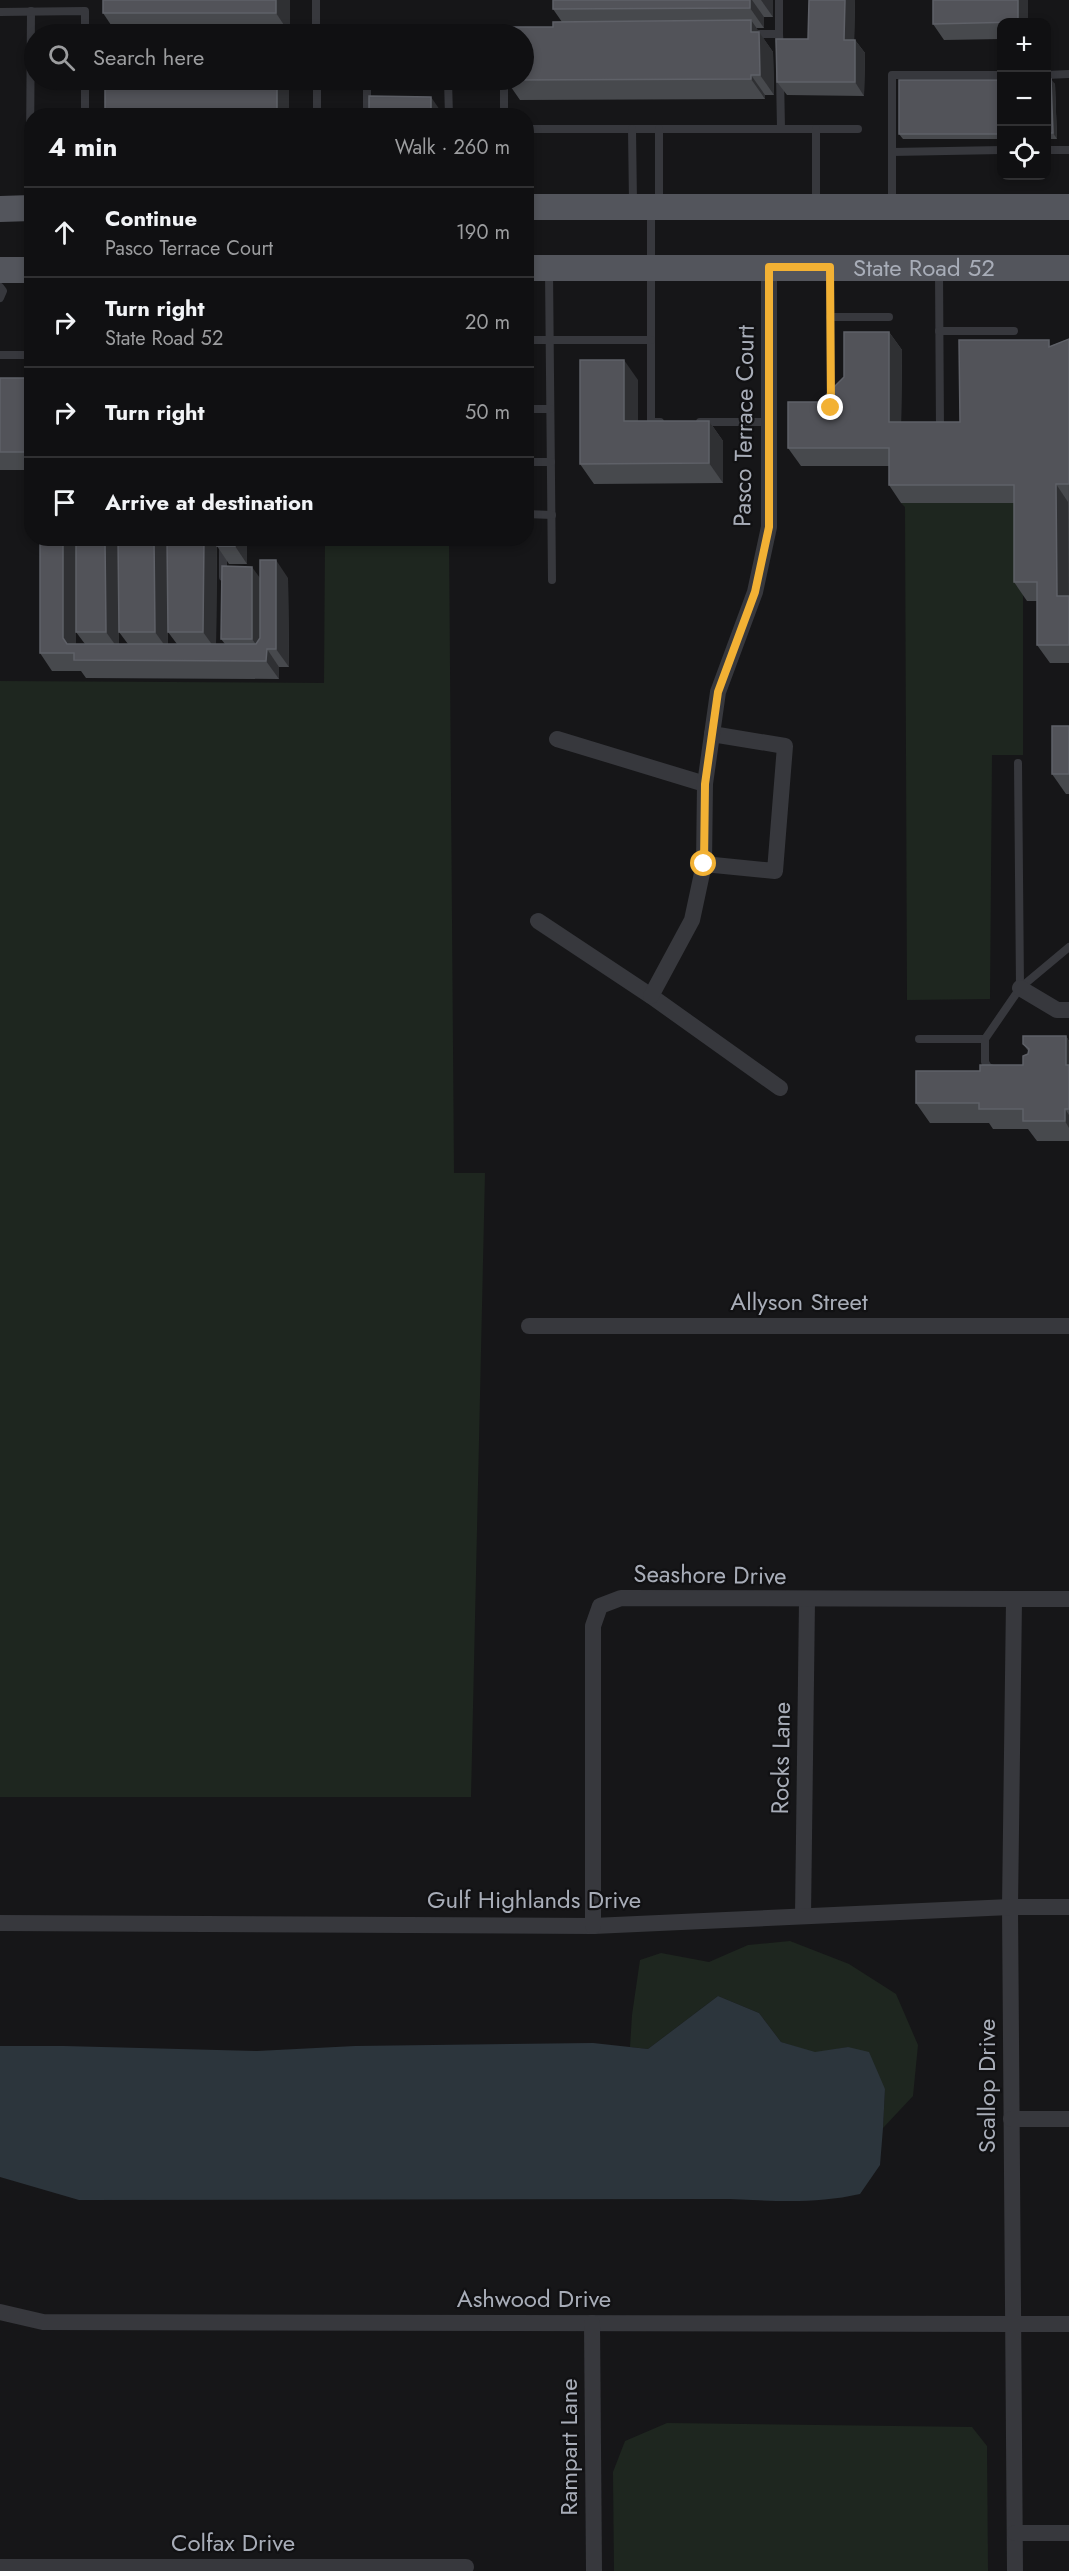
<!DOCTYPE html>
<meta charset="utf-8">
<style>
:root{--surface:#101012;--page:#1e1e20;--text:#f1f3f6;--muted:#9c9d9f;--line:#303032}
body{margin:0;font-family:Jost,sans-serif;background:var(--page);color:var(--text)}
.controls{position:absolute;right:18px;top:18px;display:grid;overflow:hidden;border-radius:12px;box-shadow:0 3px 9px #0003}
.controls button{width:54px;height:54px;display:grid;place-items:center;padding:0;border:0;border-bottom:2px solid var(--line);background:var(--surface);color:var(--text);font:30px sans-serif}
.stop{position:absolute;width:18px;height:18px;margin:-14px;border:4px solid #f2b134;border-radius:50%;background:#fff}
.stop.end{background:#f2b134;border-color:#fff;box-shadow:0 2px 6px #0008}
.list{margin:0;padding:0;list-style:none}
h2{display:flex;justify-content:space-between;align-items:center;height:78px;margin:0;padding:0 24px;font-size:26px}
h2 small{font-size:20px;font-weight:400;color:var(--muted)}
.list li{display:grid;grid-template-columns:39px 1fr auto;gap:18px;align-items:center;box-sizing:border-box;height:90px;padding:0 24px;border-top:2px solid var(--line)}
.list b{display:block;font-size:22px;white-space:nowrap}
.list p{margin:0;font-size:20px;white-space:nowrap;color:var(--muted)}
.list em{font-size:20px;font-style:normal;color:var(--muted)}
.icon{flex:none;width:33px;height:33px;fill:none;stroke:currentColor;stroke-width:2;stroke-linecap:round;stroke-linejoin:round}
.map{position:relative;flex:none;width:1069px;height:2571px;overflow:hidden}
.search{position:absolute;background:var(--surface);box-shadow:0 3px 9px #0003;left:24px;top:24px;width:510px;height:66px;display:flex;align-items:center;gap:15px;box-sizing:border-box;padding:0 21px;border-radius:33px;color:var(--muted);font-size:22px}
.panel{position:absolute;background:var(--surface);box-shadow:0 3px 9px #0003;left:24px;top:108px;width:510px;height:438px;border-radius:24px}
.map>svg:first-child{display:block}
.green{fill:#1e261f}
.water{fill:#2c353c}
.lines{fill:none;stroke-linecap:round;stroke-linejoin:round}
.lane{stroke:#37383d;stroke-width:8}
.street{stroke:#37383d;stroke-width:16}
.primary{stroke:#53555c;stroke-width:26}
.wall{fill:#47494d}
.shaded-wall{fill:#2f3033}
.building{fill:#525359;stroke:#5f6168;stroke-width:1.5}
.route{stroke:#f2b134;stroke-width:8}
.labels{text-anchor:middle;stroke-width:4.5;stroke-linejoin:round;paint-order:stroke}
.street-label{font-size:24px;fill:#a8adb8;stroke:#111113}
</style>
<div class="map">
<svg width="1069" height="2571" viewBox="0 0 1069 2571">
<rect width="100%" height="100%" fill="#161618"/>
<g class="green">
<path d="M901,503H1023V755H992L990,999L907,1000L905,507Z"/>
<path d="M325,539H449L454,1173H485L471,1797H0V681L324,683Z"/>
<path d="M790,1941L849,1964L896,1994L918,2045L913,2096L883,2128L885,2089L848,2047L815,2053L781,2042L759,2013L718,1996L648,2049L630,2047L632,2015L640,1960L661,1953L709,1962L748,1945Z"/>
<path d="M667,2423L972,2427L987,2446L988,2571H614L613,2472L625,2441Z"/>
</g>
<path class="water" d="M718,1996L759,2013L781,2042L815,2052L848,2047L869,2052L885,2089L883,2128L880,2165L860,2194C816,2204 775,2201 730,2199L79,2200L0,2177V2046H64L257,2051L355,2046L593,2043L648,2049Z"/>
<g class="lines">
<g class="lane">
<path d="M316,0V34"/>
<path d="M779,0V34"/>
<path d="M31,11L30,150H32"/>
<path d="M0,12L85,11V34"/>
<path d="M749,34H779L780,50"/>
<path d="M780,75L781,129"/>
<path d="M1046,75L1069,74"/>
<path d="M317,80V116"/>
<path d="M367,80V116"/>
<path d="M448,80L449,116"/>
<path d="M504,80V116"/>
<path d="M85,116V80"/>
<path d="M526,129H858"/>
<path d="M632,129L633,203"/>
<path d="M816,129V204"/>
<path d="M1046,150H1069"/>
<path d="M892,152L1002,150"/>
<path d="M659,203V129"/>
<path d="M892,203V75H1002"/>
<path d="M651,210V422H660"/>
<path d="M549,271L552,580"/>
<path d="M830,271L831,402"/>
<path d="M939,271L940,431"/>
<path d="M0,287L3,291L0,298"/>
<path d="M830,317H889"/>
<path d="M939,331H1014"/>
<path d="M526,340H651"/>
<path d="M0,355H26"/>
<path d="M526,409H550"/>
<path d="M700,422H769"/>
<path d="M526,462H551"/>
<path d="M526,514L552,515"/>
<path d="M223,577V538"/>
<path d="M1018,763L1020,988"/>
<path d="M919,1039H985"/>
<path d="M995,1070L988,1067L985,1062V1039L1020,988L1069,947"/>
</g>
<g class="street">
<path d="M557,739L705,784"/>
<path d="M704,864L775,871L785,746L712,734"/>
<path d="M538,921L651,996L780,1088"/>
<path d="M1020,988L1057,1010H1069"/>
<path d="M651,996L692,920L704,864L705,784L718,692L755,592L769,527V267"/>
<path d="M529,1326H1069"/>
<path d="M1014,1600L1010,1907L1015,2571"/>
<path d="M803,1916L807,1600"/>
<path d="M0,1923L593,1926L1010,1907H1069"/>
<path d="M593,1926V1626L600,1606L621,1598L1069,1599"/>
<path d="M1011,2119H1069"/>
<path d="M0,2312L43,2322L1069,2324"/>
<path d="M592,2323L594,2571"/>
<path d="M1015,2533H1069"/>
<path d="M0,2567H466"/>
</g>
<g class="primary">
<path d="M526,207H1069"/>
<path d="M0,209L32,208"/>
<path id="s1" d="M526,268H1069"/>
<path d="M0,270H32"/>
</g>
</g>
<g class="wall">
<path d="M290,0V34H117L103,13Z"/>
<path d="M553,0H773V17H764V28H756L773,52L774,95H765V99L520,100L506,80L553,27L562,22L553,9Z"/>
<path d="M855,0L854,40H855L865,53L864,96L787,95L777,82L808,39Z"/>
<path d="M1028,0V22H1002V39L944,40L933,24Z"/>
<path d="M1047,79L1055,84L1057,139H1047Z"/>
<path d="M1002,80V139H903L899,134Z"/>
<path d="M889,332L902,350L901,422H960L1053,345L1069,339V663H1050L1037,645V601H1027L1014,582V503H901L889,485V466H801L788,448L819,402Z"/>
<rect x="0" y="378" width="32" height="92"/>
<path d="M638,380V421H709L723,441V483L594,484L580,464Z"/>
<path d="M76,538V644H85L76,632L118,538L119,644H128L119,632L167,538L168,644H177L168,632L217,538L216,644H225L221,639L260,578V639L288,578L289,667H279V679L86,678L81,671H52L40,653Z"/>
<path d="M217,538H247V564H229L217,546Z"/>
<path d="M1069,726V794H1066L1052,774Z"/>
<path d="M1066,1036L1069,1041V1141H1037L1028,1129H993L989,1123H930L916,1103L1023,1065L1029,1052L1023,1044Z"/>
</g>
<g class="shaded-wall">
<path d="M276,0H290V34L276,13Z"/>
<path d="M750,0H752L764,17V28L750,8Z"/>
<path d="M761,0H773V17Z"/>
<path d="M845,0H855L854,53L844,40Z"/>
<rect x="1018" y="0" width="10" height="22"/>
<path d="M751,20L773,52L774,95L760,75L751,32Z"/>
<path d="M855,40L865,53L864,96L855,82Z"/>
<path d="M751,75L765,95V99L751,79Z"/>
<path d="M1051,79L1055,84L1057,139L1053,133Z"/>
<rect x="277" y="80" width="12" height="36"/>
<path d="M431,97L442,113V116H431Z"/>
<path d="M889,332L902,350L901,441L889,422Z"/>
<path d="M624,360L638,380V442L624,421Z"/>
<path d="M709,421L723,441V483L709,463Z"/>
<path d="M1056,484L1068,502L1069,614L1057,596Z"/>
<path d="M63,538H76V656L63,638Z"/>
<path d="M105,538H118L119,650L106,632Z"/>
<path d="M154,538H167L168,650L155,632Z"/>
<path d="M204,538H217L216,650L203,632Z"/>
<path d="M235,538H247V564L235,546Z"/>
<path d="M276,560L288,578L289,667L276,649Z"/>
<path d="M252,567L260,578V650L252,639Z"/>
<path d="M267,649L279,667V679L266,661Z"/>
<path d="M1066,1036L1069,1041V1070L1066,1065Z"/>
<path d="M1065,1109L1069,1115V1128L1065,1121Z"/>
</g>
<g class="building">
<rect x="103" y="0" width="173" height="13"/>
<path d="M553,0H750V8L553,9Z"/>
<path d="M809,0H845L844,40H855V82H777L776,39H808Z"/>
<path d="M933,0H1018V22L933,24Z"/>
<path d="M751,20V32H759L760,75H751V79L506,80H524V34H506V27H553V22Z"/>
<path d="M1047,79H1051L1053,133H1047Z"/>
<rect x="105" y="80" width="172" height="36"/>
<rect x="899" y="80" width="103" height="54"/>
<path d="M369,96L431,97V116H369Z"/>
<path d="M844,332H889V422H960L959,340H1049V347L1069,339V484H1056L1057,596H1069V645H1037V582H1014V485H889V448H788V402H819L844,377Z"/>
<path d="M580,360H624V421H709V463L580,464Z"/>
<rect x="0" y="378" width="32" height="74"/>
<path d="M40,538H63V638L67,644H256L260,638V560H276V649H267L266,661L74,660V653H40Z"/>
<path d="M76,538H105L106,632H76Z"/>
<path d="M118,538H154L155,632H119Z"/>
<path d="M167,538H204L203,632H168Z"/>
<rect x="217" y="538" width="18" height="8"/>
<path d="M222,566L252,567V639H221Z"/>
<rect x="1052" y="726" width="17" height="48"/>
<path d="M1023,1036H1066V1065H1069V1109H1065V1121H1023V1109H979V1103H916V1071H980V1065H1023V1056L1028,1054L1029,1049L1023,1044Z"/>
</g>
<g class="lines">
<path class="route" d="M704,864L705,784L718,692L755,592L769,527V267H830L831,408"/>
</g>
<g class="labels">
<g class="street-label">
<text dy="8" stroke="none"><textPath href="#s1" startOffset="398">State Road 52</textPath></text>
<text transform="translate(744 426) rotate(-89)" y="8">Pasco Terrace Court</text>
<text x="799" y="1310">Allyson Street</text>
<text transform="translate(710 1575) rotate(1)" y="8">Seashore Drive</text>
<text transform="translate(781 1758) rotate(-89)" y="8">Rocks Lane</text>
<text x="534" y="1908">Gulf Highlands Drive</text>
<text transform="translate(987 2086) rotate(-90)" y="8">Scallop Drive</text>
<text x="534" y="2307">Ashwood Drive</text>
<text transform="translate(569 2447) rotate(-90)" y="8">Rampart Lane</text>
<text x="233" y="2551">Colfax Drive</text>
</g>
</g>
</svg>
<div class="controls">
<button>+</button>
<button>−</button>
<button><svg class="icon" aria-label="locate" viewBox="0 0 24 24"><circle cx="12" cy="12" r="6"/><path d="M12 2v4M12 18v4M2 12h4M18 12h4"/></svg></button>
</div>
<div class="stop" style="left:704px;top:864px"></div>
<div class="stop end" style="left:831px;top:408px"></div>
<div class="search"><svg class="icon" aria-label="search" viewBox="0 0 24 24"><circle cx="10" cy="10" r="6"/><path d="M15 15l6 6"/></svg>Search here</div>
<section class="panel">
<h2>4 min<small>Walk · 260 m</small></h2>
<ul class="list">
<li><svg class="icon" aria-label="ahead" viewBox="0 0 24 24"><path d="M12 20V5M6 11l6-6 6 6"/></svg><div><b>Continue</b><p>Pasco Terrace Court</p></div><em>190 m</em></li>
<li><svg class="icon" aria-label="right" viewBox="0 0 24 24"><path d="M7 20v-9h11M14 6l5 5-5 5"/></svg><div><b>Turn right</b><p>State Road 52</p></div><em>20 m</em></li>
<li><svg class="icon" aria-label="right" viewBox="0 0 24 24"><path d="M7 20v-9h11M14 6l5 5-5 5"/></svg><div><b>Turn right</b></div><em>50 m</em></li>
<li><svg class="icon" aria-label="arrive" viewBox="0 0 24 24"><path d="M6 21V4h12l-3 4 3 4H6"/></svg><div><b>Arrive at destination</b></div></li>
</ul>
</section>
</div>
